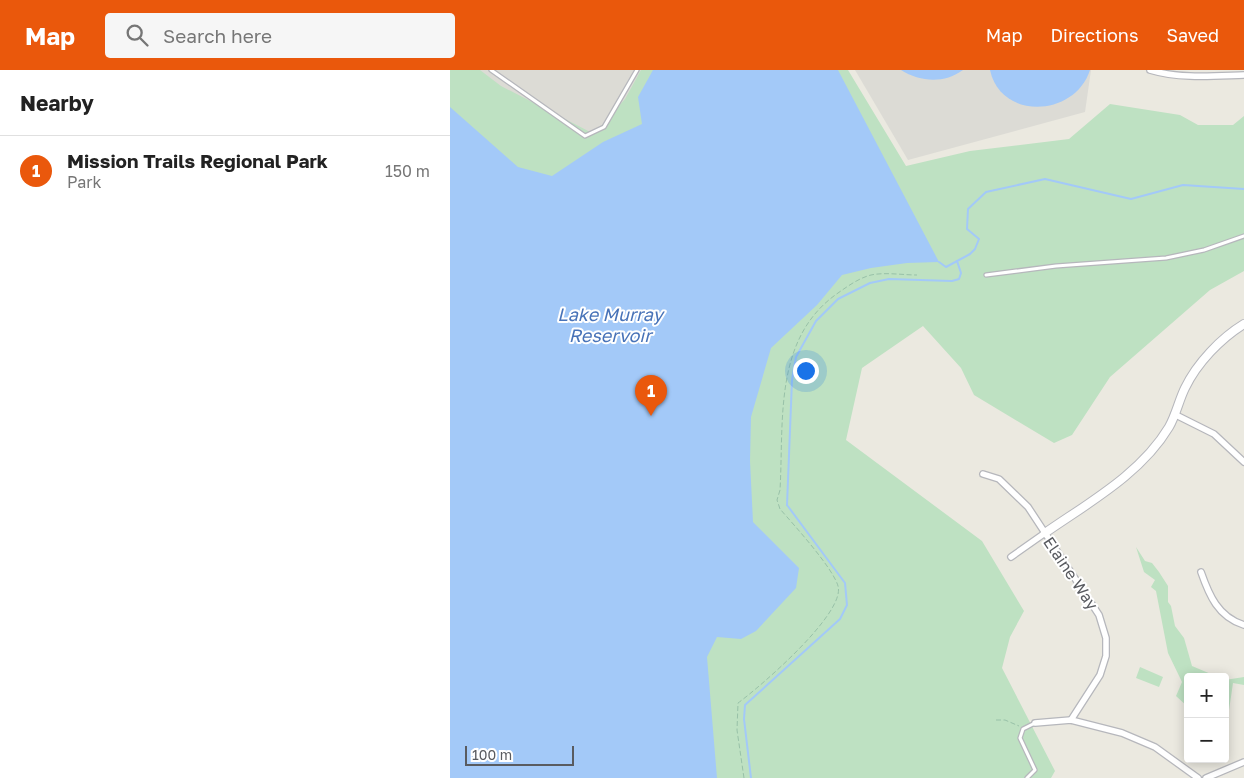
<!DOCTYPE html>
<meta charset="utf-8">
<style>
:root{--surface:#fff;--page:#f6f6f6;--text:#222;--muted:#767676;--line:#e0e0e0;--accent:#ea580c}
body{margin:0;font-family:"Golos Text",sans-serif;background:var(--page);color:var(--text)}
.controls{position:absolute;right:15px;bottom:15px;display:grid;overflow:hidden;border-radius:5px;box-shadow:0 2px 12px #0003}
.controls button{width:45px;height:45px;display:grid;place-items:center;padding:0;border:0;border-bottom:1px solid var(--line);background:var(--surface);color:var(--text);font:25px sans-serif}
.scale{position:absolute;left:15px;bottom:12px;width:109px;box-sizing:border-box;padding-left:5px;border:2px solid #595b60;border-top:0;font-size:14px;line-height:18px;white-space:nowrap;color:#595b60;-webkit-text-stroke:4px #fff;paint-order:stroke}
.you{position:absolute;left:355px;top:300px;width:18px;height:18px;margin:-12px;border:4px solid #fff;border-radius:50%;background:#1a73e8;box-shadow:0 0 0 8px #1a73e833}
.badge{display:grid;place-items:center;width:32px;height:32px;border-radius:50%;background:var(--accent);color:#fff;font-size:16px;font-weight:700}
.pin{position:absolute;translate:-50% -41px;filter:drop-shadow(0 1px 2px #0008)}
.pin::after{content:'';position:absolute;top:26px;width:18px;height:15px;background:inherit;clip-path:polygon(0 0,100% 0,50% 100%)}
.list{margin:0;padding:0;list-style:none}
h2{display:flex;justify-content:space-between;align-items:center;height:65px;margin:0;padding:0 20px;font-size:21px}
h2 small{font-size:16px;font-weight:400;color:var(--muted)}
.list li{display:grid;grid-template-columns:32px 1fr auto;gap:15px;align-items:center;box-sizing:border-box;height:70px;padding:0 20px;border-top:1px solid var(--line)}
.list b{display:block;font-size:19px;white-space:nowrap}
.list p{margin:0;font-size:16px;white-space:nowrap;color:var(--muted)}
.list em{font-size:16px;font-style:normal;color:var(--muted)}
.icon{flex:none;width:28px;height:28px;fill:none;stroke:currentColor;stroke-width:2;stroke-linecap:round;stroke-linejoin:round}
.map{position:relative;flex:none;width:794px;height:708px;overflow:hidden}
header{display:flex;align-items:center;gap:30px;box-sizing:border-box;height:70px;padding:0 25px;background:var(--accent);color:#fff}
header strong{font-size:24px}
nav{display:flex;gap:28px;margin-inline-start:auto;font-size:18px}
.search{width:350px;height:45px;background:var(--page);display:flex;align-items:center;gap:12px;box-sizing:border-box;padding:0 18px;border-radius:5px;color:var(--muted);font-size:19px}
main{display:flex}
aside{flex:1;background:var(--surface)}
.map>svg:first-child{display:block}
.industrial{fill:#dcdbd5}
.green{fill:#bee1c2}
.water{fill:#a3c9f8}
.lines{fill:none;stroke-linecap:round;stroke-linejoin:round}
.stream{stroke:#a3c9f8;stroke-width:2}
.service-casing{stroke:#b6b7bc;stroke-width:5.5}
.minor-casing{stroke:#b6b7bc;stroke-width:8}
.tertiary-casing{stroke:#b6b7bc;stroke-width:10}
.path{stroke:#98c1a8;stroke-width:1;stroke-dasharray:5 2.5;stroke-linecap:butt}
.service{stroke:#fff;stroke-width:3}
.minor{stroke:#fff;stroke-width:5.5}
.tertiary{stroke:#fff;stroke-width:8}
.labels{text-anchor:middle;stroke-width:4;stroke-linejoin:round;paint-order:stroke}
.street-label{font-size:16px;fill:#595b60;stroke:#fff}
.water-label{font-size:18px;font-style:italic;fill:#4873b8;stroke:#fff}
</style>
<header>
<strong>Map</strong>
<div class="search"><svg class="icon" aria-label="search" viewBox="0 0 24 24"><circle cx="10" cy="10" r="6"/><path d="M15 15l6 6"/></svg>Search here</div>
<nav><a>Map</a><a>Directions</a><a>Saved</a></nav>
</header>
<main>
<aside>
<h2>Nearby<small></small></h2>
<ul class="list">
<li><span class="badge">1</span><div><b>Mission Trails Regional Park</b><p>Park</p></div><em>150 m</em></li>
</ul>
</aside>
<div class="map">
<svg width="794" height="708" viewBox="0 0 794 708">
<rect width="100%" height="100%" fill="#ebe9e0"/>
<g class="industrial">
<path d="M25,0H194L173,39L134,72Z"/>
<path d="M405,0H641L635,42L458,90Z"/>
</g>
<g class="green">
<path d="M0,0H30L51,16L144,64L175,29L191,0H398L456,96L520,81L619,69L660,34L730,45L748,55H783L794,46V201L760,220L660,307L622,365L604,373L524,325L511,298L473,256L412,298L396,370L532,471L574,541L560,567L552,598L605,701L601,708H0Z"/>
<path d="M686,477L695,491L702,493L709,502L718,516V532L721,536L725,556L734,568L742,596L768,607H738V637L726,626L732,612L718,583L706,521L701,517L705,510L694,502Z"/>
<path d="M690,597L713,607L709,617L686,608Z"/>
<path d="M794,607V615L783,613L778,647L775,648V610Z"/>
</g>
<g class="water">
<path d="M203,0H388L489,192L457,193L421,198L392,205L367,235L321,278L301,347L300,391L303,452L349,498L346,518L306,561L291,569L267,567L257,587L267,708H0V37L68,97L102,106L153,72L192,54L188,27Z"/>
<path d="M451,0H513C494,14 470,12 451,0Z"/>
<path d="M540,0H640C625,47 551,51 540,0Z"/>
</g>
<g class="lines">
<g class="stream">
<path d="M489,192L496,197L520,184L525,179L529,169L517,159L518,139L536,122L595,109L681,129L733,115L794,119"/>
<path d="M337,435L342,310L346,287L366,251L388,229L420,213L439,209L502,211L509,209L511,203L507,191"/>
<path d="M301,708L294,649L295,635L390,549L397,535L395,513L337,435"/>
</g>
<g class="service-casing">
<g id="service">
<path d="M41,0L135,66L154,57L187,0"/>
<path d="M536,205L606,196L716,188L754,180L794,166"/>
<path d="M577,708L585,700L570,668L573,659L585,653"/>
</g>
</g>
<g class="minor-casing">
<g id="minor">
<path d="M700,0C730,9 763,6 794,5"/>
<path d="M724,344L764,364L794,392"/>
<path d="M533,404L549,409L578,437L649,545L656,568V586L650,605L621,650"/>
<path d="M561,487L595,463"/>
<path d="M751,502C759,525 768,547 794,555"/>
<path d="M585,653L621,650L672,663L705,677L748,708"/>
<path d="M756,708L794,692"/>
</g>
</g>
<g class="tertiary-casing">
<path id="tertiary" d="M595,463C638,433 691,404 719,357C726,345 729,330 735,318C747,293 771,268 794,254"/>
</g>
<g class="path">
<path d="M546,650H555L569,656"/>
<path d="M294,708L287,660L288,633C310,617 396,543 388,516C383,498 344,455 330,439L327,430L330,420C334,351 323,268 388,223C398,216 409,208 421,205C435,202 453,205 467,205"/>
</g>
<use href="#service" class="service"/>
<use href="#minor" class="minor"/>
<use href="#tertiary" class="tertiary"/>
</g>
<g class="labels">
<g class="street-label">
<text transform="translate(621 503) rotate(56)" y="6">Elaine Way</text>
</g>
<g class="water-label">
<text x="160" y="251">Lake Murray<tspan x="160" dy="21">Reservoir</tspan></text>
</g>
</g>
</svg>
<div class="controls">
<button>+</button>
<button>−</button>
</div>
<div class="scale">100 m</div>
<div class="you"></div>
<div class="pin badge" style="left:201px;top:346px">1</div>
</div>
</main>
